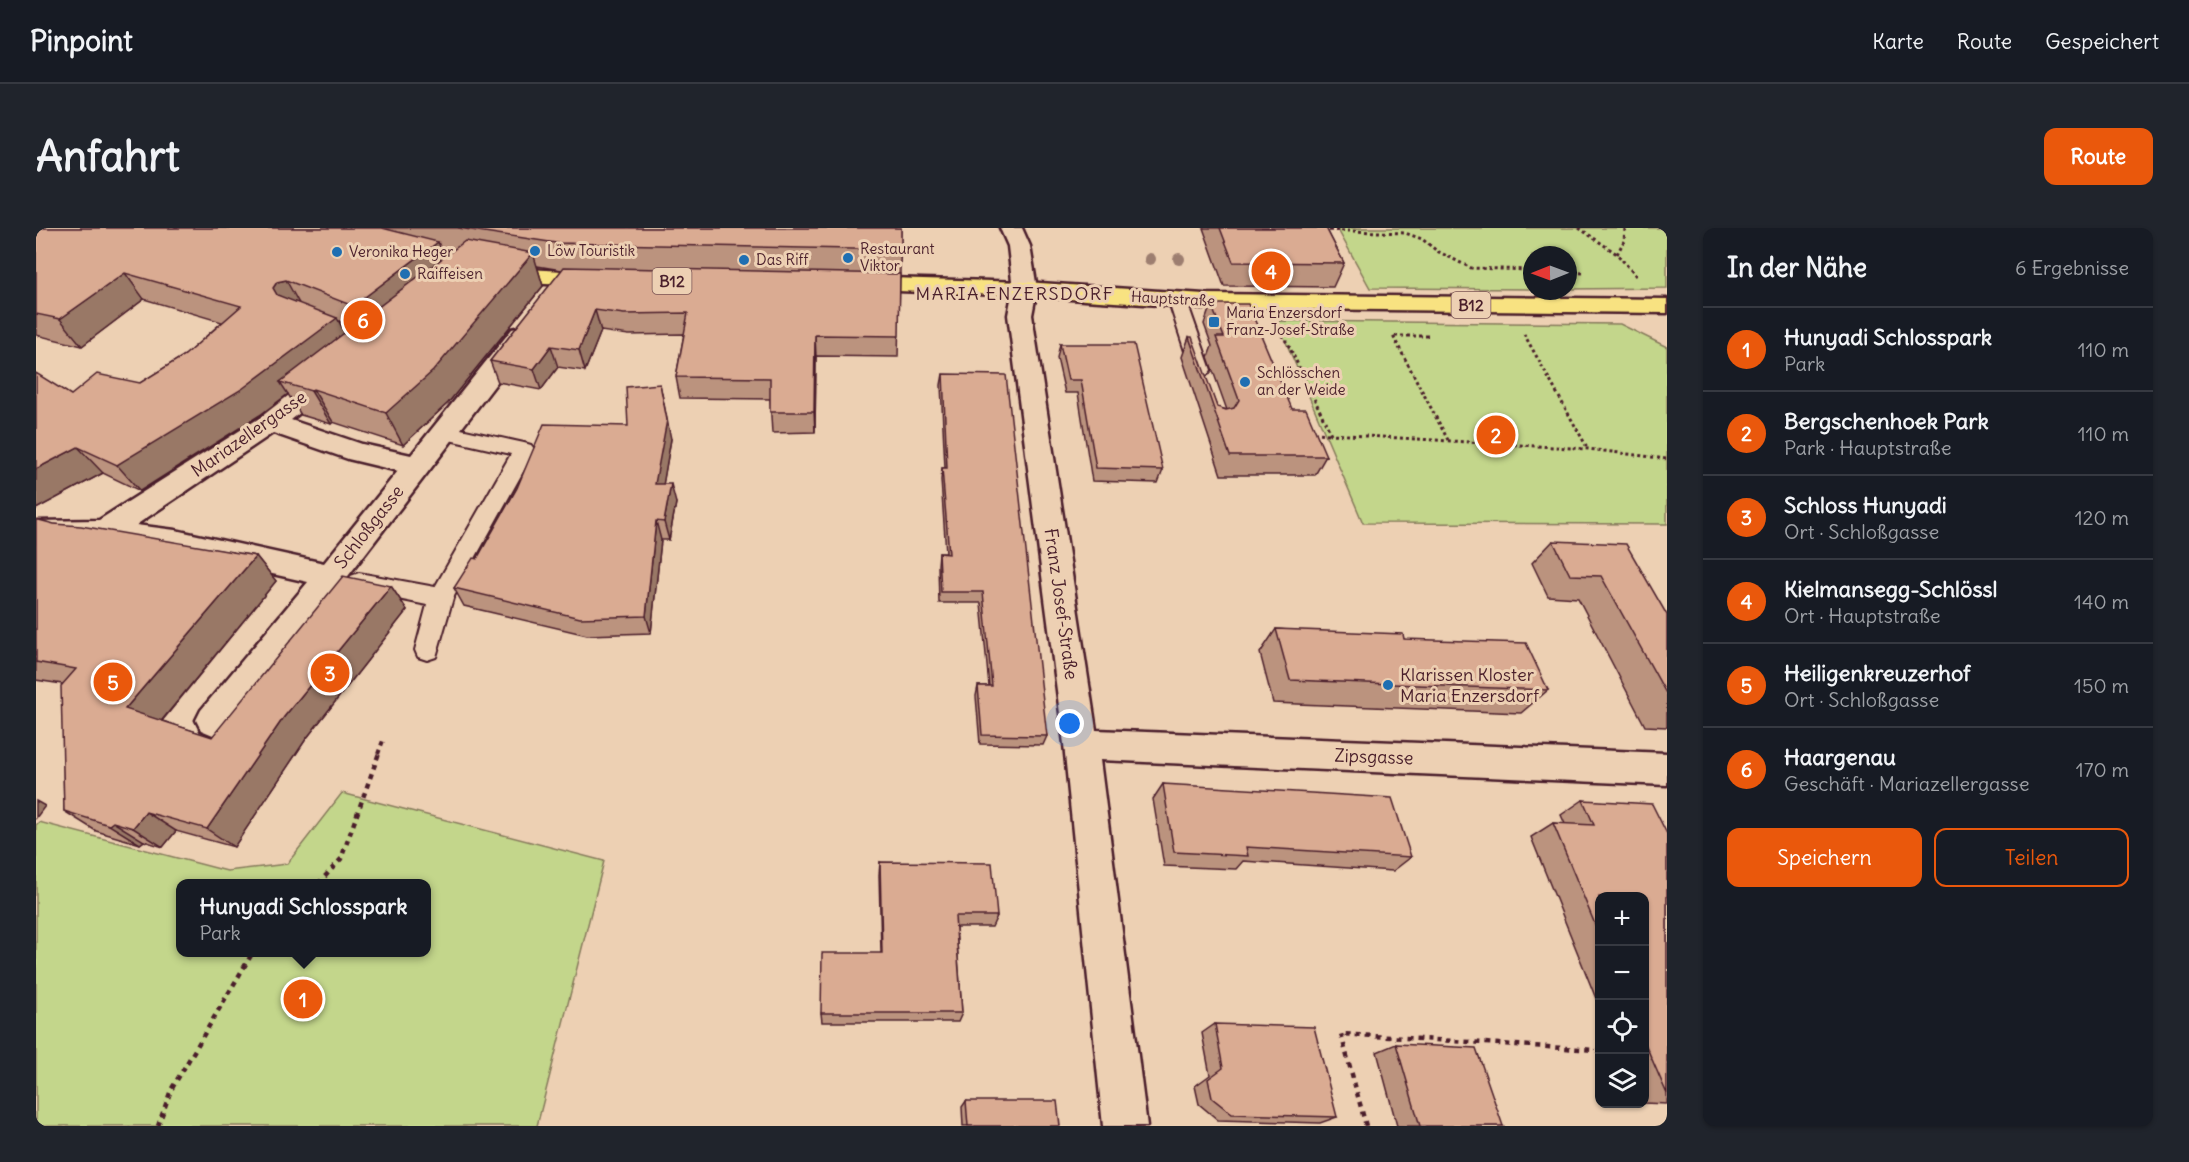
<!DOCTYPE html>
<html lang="de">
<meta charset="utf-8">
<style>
:root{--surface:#171b24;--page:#20242c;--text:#f1f3f6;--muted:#9ea1a6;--line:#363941;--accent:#ea580c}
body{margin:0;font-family:Delius,sans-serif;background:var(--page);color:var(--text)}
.controls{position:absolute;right:18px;bottom:18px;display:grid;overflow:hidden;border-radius:12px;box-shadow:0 2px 4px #0004}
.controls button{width:54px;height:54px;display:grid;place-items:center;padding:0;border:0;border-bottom:2px solid var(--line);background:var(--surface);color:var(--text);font:30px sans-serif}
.compass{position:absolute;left:1487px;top:18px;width:54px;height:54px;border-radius:50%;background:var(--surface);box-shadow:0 2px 4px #0004;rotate:269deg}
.you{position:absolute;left:1034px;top:496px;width:21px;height:21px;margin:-15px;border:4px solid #fff;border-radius:50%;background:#1a73e8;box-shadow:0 0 0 9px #1a73e833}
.badge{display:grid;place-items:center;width:39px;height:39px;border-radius:50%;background:var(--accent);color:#fff;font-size:20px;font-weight:700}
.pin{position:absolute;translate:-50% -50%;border:3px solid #fff;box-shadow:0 2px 6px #0006}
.popup{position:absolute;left:140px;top:651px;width:255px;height:78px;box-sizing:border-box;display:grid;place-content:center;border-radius:12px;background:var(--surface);filter:drop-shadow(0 2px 4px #0005);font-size:20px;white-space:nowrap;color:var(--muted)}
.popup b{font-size:22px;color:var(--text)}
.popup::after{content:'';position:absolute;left:50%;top:100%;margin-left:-12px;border:12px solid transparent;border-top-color:var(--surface)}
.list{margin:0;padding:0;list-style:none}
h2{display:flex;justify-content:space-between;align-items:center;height:78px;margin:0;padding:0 24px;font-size:26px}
h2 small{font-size:20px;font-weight:400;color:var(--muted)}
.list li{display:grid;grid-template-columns:39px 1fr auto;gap:18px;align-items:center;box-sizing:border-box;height:84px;padding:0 24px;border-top:2px solid var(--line)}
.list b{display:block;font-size:22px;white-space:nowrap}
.list p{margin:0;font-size:20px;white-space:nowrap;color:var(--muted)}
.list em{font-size:20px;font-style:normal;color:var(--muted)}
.actions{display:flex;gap:12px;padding:18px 24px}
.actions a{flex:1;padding:14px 0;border:2px solid var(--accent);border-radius:12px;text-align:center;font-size:21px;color:var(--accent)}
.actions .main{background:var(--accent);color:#fff}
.icon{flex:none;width:33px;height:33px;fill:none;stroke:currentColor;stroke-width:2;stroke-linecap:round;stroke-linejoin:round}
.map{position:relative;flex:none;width:1631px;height:898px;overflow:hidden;border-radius:12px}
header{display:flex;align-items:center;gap:36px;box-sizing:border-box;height:84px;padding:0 30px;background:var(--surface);border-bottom:2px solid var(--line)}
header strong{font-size:28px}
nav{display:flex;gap:33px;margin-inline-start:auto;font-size:21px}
.intro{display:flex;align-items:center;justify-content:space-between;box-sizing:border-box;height:144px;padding:0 36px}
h1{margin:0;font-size:42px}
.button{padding:15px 27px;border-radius:12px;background:var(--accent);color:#fff;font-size:21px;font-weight:700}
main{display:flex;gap:36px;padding:0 36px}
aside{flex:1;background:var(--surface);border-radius:12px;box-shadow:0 2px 4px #0004}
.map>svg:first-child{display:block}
.green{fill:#c3d68b;stroke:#867a5b;stroke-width:1.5;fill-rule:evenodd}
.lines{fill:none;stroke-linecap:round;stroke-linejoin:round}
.lane-casing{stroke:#4a1f2b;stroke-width:4}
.street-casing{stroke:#4a1f2b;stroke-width:5}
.secondary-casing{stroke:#4a1f2b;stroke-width:5}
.primary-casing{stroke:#4a1f2b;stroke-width:5}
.path-far2{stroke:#4a1f2b;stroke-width:3;stroke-dasharray:3 3;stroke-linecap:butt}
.path-far1{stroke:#4a1f2b;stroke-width:4;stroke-dasharray:4.5 4.5;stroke-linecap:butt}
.path{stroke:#4a1f2b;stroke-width:4.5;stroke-dasharray:5 5;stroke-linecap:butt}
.lane{fill:#edd0b3;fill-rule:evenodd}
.street{fill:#edd0b3;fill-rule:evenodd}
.secondary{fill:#edd0b3;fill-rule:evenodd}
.primary{fill:#f8e281;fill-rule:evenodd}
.tree{fill:#9d7e70}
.wall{fill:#bb937e;stroke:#4a1f2b;stroke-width:1.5;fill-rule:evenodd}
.shaded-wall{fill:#997866;stroke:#4a1f2b;stroke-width:1.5}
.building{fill:#daab92;stroke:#4a1f2b;stroke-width:1.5}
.poi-dot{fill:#1f6fb2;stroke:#edd0b3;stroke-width:2}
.labels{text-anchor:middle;stroke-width:6;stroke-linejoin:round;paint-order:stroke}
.far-poi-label{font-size:15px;fill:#4a1f2b;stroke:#edd0b3;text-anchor:start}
.far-street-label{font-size:15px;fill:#4a1f2b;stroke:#edd0b3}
.shield{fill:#edd0b3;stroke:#7b5454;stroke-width:1.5}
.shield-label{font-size:16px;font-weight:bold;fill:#4a1f2b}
.far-quarter-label{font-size:18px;letter-spacing:1.5px;fill:#4a1f2b;stroke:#edd0b3}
.street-label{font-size:18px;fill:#4a1f2b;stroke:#edd0b3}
.poi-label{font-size:18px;fill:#4a1f2b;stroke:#edd0b3;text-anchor:start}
</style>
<header>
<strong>Pinpoint</strong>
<nav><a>Karte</a><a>Route</a><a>Gespeichert</a></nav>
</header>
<div class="intro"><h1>Anfahrt</h1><a class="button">Route</a></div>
<main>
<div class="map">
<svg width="1631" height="898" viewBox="0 0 1631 898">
<rect width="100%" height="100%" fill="#edd0b3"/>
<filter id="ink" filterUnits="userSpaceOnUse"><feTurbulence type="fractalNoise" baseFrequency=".0167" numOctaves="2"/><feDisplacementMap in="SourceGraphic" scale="12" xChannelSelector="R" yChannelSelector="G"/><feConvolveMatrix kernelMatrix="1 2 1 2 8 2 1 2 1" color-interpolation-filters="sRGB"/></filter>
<g filter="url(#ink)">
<g class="green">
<path d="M1301,0H1631V60L1532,61V27H1496V61L1334,60Z"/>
<path d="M1241,93L1584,96L1631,119V296L1327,295Z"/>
<path d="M306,565L568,633L501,898H0V597L3,594L191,643L251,636ZM144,656H390V724H144Z"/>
</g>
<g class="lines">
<g class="lane-casing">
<g id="lane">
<path d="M1141,66L1147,67L1150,71L1175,142L1172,146L1165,148L1158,146L1155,142L1132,71L1135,67Z"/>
<path d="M407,197L488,215L495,217L499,222L417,370L400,429L391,432L382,429L379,422L391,377L323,363L315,360L311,354L315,348L323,345L399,359L475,226L400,209L397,204L400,199Z"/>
</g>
</g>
<g class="street-casing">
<g id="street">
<path d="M989,54L997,56L1001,61L996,87L1060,502L1631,525V557L1064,532L1111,898H1067L1028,516L972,87L977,61L981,56Z"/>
<path d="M485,99L494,101L497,106L494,111L306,356L189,502L177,507L165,502L160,492L165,482L272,354L139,324L69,314L0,315V293L63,292L225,189L285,142L294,140L303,142L307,148L303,154L255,192L326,216L375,227L476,101ZM237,205L312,231L362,243L288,335L139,302L100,297Z"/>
</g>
</g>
<g class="secondary-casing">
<path id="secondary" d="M964,0H986L994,18L1001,61L997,66L989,68L981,66L977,61L972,18Z"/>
</g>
<g class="primary-casing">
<g id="primary">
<path d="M460,35L492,41L563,45L571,47L575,52L571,57L563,59L492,55L452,47L449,42L452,37Z"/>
<path d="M819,49L989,54L1168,66L1631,71V85L1168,80L989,68L811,61L807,56L811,51Z"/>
</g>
</g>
<g class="path-far2">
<path d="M1543,0L1581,26L1600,48"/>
<path d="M1287,2L1369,5L1386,11L1401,23L1435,40L1496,42"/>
<path d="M1581,26L1588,13L1589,0"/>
<path d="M1532,44L1549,45"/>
<path d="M1242,102L1252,116L1295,206L1552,221L1631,231"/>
<path d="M1488,106L1552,221"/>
<path d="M1392,108H1357L1412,212"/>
<path d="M1278,205L1295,206"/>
</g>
<path class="path-far1" d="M342,526L348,510"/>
<g class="path">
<path d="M282,656L305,631L343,525"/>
<path d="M122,898L135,862L217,724"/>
<path d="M1330,898L1305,806L1560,822"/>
</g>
<use href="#lane" class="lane"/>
<use href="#street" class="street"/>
<use href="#secondary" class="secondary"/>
<use href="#primary" class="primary"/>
</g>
<g class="tree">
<circle cx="1114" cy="31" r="6"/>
<circle cx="1143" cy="31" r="6"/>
</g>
<g class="wall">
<path d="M0,0H865L862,129L780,128L779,204L736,205L734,171L644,170L640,149L648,106L593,107L565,103L549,143L522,139L505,162L462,154L454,133L526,42L501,38L507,58L412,175L367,217L297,194L295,196L265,187L252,166L224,187L104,263L67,245L0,281L35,167L104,155L149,127L186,94L108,71L46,118L0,107ZM405,20L417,23L408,29ZM303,93L317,99L309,105Z"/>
<path d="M1167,0H1290L1308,35L1297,59L1188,58Z"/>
<path d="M1175,76L1256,181L1290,228L1279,247H1185L1146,129L1153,109L1181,179L1191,182L1172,129L1176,118L1168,96Z"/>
<path d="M1024,116L1127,242L1122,255L1056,253L1042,165H1029L1021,130Z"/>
<path d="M907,146L1011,508L1007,517L944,516L940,468L942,458H953L945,375H903L902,337L903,325H910L905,252L906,240H909L905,157Z"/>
<path d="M635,211L627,256L640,275L633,312H625L615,405L551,407L428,378L418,360L441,331L481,260Z"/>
<path d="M0,292L18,296L220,328L240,353L126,493L176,509L355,358L371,382L270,511L198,619L140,603L127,619L108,613L104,616L60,603L28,583L26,456L0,452Z"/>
<path d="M1517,313L1631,387V499L1609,498L1542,370L1512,368L1496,335Z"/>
<path d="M1240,401L1368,411L1512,462L1485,485L1237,475L1224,425Z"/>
<path d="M1127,556L1375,629L1357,643L1207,633L1200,641L1128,638L1117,571Z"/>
<path d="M1547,572L1631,606V876L1608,875V669H1563V778L1495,609L1517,595L1529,596L1525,587Z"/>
<path d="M844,634L961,688L956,699H920L926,785L922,794H786L785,785L845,725L843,647Z"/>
<path d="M1179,796L1301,889L1284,895L1182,892L1163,876L1159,858L1174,847L1166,805Z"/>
<path d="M1360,816L1467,898H1361L1341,824Z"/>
<path d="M930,873L1024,898H927L926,879Z"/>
</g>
<g class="shaded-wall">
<path d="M402,14L413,40L330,104L317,78Z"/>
<path d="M497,25L507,58L412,175L367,217L350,185Z"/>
<path d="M89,45L108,71L46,118L24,91Z"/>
<path d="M250,52L265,79L241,67L237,60L241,54Z"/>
<path d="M559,82L565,103L549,143L543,122Z"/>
<path d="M301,90L315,116L244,154L252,166L224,187L104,263L81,237Z"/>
<path d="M779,107L780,128L779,204L778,184Z"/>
<path d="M515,118L522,139L505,162L498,141Z"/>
<path d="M624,156L635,211L624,275L619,256Z"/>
<path d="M277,161L297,194L295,196L275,163Z"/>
<path d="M42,219L67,245L0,281V241Z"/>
<path d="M635,256L640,275L633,312L628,294Z"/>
<path d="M620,293L625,312L615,405L610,388Z"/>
<path d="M220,328L240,353L117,503L89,481Z"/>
<path d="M355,358L371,382L270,511L198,619L171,601L248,489Z"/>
<path d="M0,573L9,578L0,590Z"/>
<path d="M110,584L140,603L127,619L97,600Z"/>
<path d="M77,594L108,613L104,616L73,597Z"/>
</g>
<g class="building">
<path d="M0,0H346L402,14L317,78L250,52L241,54L237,60L241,67L301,90L206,161L81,237L42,219L0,241V145L35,167L61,146L104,155L149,127L205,78L89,45L24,91L0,86Z"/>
<path d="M422,0H865V22L520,15Z"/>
<path d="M1184,0H1290L1308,35L1197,34Z"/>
<path d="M429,13L497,25L397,143L350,185L277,161L275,163L244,154Z"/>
<path d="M528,39L864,46L863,108L779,107L778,184H734V150L640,149L652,85L588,86L559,82L543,122L515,118L498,141L454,133Z"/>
<path d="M1175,76H1212L1256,181H1270L1290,228H1194L1153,109H1156L1181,179L1190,182L1198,180L1203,172L1180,109H1188Z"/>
<path d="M1024,116H1098L1127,242L1060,240L1045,152H1032Z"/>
<path d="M907,146L970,147L1011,508L946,507L942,458H956L947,364H905L903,325L913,326L906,240H911Z"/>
<path d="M624,156L631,192L619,256H635L628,294L620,293L610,388L544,390L418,360L437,330L441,331L481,260L508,196L592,198L590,159Z"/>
<path d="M0,292H3L18,296L45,298L220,328L89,481L176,509L307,348L355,358L248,489L171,601L110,584L97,600L77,594L73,597L28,583L25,458L40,441L0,434Z"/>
<path d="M1517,313L1590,316L1631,387V467L1565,348L1534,347Z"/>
<path d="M1240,401L1367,406L1368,411L1490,415L1512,462L1254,452Z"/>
<path d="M1127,556L1356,570L1375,629L1210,619L1212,628L1138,624Z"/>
<path d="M1547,572L1616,576L1631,606V866L1608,813V669H1563V706L1517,595L1558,597Z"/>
<path d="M844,634L956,635L961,688H919L926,785H785L786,725H846Z"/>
<path d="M1179,796L1278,799L1301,889L1196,886L1176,870L1172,851L1187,840Z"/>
<path d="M1360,816L1440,820L1467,898H1384Z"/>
<path d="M930,873H1021L1024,898H932Z"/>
</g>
</g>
<g class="poi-dot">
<circle cx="499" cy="23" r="6"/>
<circle cx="301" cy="24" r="6"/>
<circle cx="812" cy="30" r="6"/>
<circle cx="708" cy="32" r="6"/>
<circle cx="369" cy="46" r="6"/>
<rect x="1172" y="88" width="12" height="12" rx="3"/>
<circle cx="1209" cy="154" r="6"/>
<circle cx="1352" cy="457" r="6"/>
</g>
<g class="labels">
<g class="far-poi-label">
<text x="824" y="26">Restaurant<tspan x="824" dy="17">Viktor</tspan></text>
<text x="511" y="28">Löw Touristik</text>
<text x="313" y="29">Veronika Heger</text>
<text x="720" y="37">Das Riff</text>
<text x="381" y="51">Raiffeisen</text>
<text x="1190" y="90">Maria Enzersdorf<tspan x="1190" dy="17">Franz-Josef-Straße</tspan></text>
<text x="1221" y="150">Schlösschen<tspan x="1221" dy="17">an der Weide</tspan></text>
</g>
<g class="far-street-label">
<text transform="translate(1137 71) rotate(3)" y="5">Hauptstraße</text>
</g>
<g class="shield">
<rect x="616.5" y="40" width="39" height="26" rx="4.5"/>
<rect x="1415.5" y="64" width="39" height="26" rx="4.5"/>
</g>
<g class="shield-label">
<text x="636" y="59">B12</text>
<text x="1435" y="83">B12</text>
</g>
<g class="far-quarter-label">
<text x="979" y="72">MARIA ENZERSDORF</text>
</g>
<g class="street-label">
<text transform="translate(213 206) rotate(-35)" y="6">Mariazellergasse</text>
<text transform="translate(333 299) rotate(-52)" y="6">Schloßgasse</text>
<text transform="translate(1025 376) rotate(82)" y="6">Franz Josef-Straße</text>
<text transform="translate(1338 529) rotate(2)" y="6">Zipsgasse</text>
</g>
<g class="poi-label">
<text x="1364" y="453">Klarissen Kloster<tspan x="1364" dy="21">Maria Enzersdorf</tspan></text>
</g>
</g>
</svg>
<div class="controls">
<button>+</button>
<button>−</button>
<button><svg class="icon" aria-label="locate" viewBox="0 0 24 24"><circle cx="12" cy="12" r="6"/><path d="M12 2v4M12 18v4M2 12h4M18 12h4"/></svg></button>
<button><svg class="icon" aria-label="layers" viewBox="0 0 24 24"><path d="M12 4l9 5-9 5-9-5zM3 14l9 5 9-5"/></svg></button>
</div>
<svg class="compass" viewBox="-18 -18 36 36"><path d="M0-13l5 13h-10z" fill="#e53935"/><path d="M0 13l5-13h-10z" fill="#9ea1a6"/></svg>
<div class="you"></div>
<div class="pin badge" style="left:267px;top:771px">1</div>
<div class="popup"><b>Hunyadi Schlosspark</b>Park</div>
<div class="pin badge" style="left:1460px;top:207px">2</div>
<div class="pin badge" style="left:294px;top:445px">3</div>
<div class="pin badge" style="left:1235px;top:43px">4</div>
<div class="pin badge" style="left:77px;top:454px">5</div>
<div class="pin badge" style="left:327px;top:92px">6</div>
</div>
<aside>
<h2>In der Nähe<small>6 Ergebnisse</small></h2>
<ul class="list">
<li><span class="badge">1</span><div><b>Hunyadi Schlosspark</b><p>Park</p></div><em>110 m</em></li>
<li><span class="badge">2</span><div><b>Bergschenhoek Park</b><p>Park · Hauptstraße</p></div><em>110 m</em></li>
<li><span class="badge">3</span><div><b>Schloss Hunyadi</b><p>Ort · Schloßgasse</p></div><em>120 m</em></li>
<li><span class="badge">4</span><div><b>Kielmansegg-Schlössl</b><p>Ort · Hauptstraße</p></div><em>140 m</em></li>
<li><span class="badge">5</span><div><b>Heiligenkreuzerhof</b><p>Ort · Schloßgasse</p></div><em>150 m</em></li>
<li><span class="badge">6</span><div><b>Haargenau</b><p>Geschäft · Mariazellergasse</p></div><em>170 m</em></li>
</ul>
<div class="actions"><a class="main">Speichern</a><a>Teilen</a></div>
</aside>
</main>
